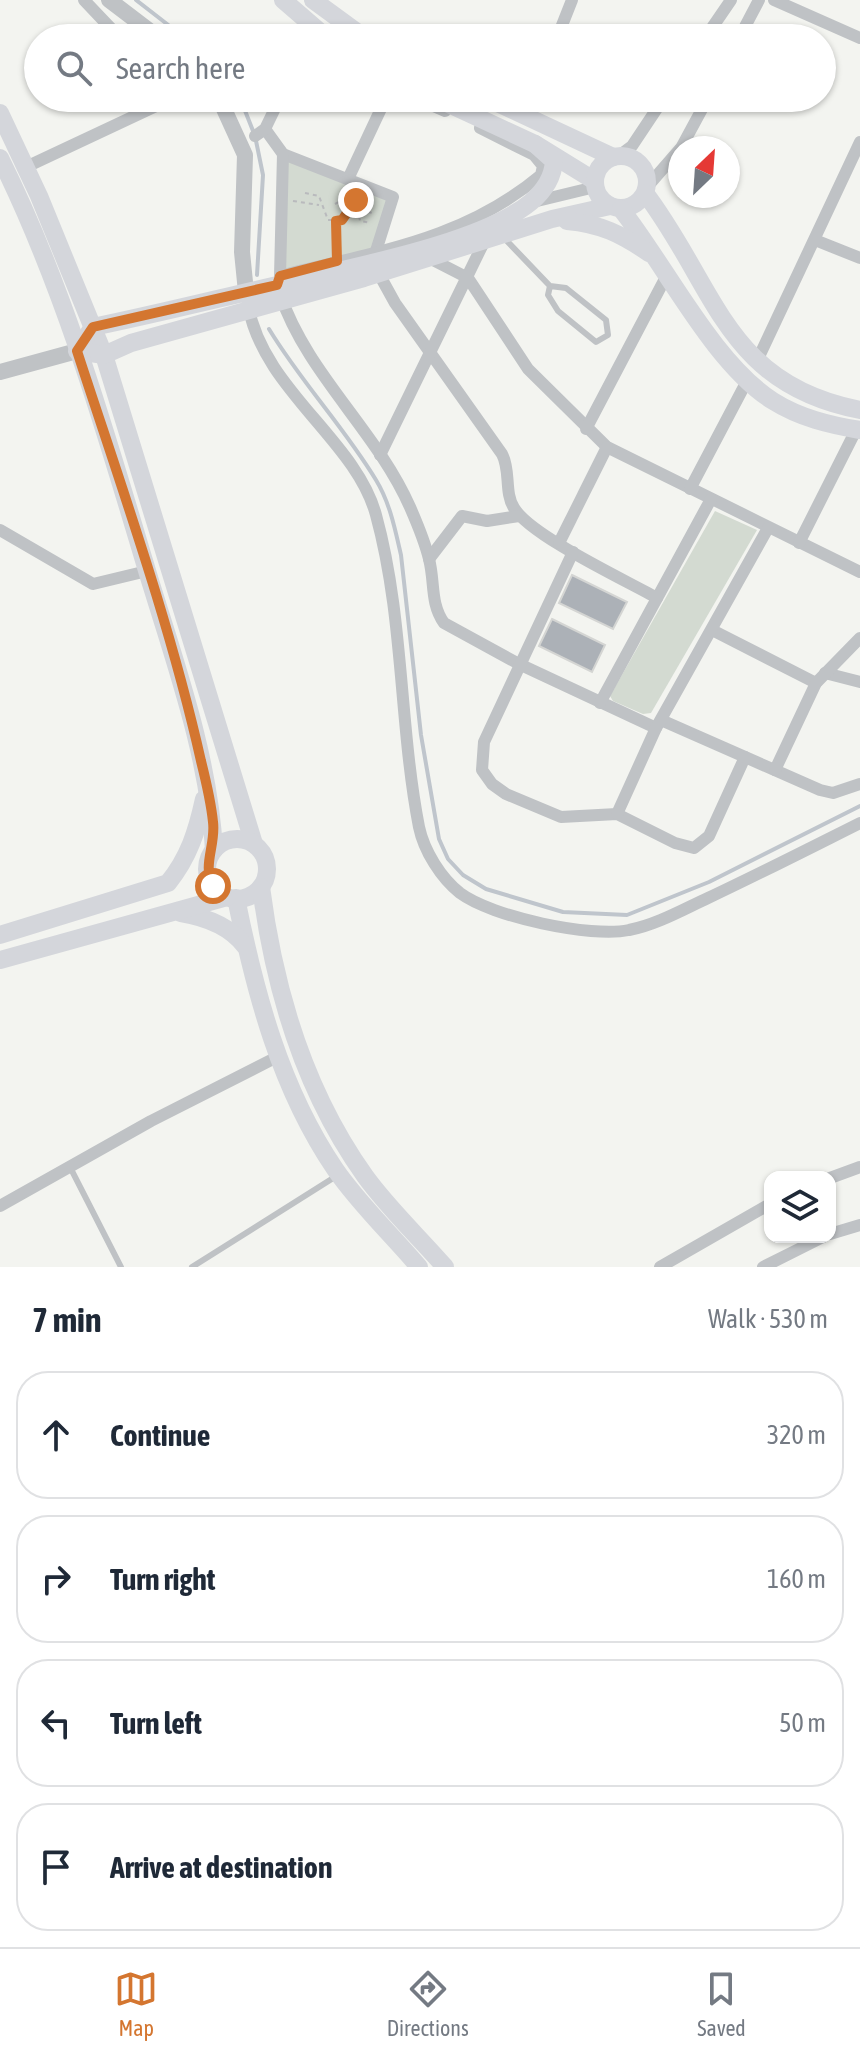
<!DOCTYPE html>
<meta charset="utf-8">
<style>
:root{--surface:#fff;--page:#f2f2f3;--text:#1f2937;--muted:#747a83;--line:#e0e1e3;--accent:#d47630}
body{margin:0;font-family:"Asap Condensed",sans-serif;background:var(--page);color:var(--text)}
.controls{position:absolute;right:24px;bottom:24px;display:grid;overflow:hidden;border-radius:16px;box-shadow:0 2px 6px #0004}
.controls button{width:72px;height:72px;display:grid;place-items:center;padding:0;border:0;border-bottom:2px solid var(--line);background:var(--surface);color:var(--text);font:40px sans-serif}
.compass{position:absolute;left:668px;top:136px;width:72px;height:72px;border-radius:50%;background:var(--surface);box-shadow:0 2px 6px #0004;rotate:25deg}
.stop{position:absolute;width:24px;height:24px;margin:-18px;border:6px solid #d47630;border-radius:50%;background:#fff}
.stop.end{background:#d47630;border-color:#fff;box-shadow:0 2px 8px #0008}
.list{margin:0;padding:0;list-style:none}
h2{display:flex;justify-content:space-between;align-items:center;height:104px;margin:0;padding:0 32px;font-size:34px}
h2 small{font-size:26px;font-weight:400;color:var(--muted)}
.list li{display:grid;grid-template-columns:52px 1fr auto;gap:24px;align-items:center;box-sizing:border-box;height:128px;margin:0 16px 16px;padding:0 16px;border:2px solid var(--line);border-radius:32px}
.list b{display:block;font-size:30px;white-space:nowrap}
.list em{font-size:26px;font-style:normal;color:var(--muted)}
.icon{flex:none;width:44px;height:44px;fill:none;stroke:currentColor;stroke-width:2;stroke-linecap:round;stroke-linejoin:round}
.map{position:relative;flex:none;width:860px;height:1267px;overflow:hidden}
.search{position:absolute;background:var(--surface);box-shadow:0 2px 6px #0004;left:24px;right:24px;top:24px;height:88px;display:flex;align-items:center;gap:20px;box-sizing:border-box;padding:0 28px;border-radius:44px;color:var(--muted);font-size:30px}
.sheet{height:680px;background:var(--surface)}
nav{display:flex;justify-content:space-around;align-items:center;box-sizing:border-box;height:112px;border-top:2px solid var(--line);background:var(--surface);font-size:22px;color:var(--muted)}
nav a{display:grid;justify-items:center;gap:4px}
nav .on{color:var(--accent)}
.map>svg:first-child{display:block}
.green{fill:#d3dad1}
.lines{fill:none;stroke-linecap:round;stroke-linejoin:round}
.stream{stroke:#bfc5cc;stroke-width:4}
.building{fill:#acb1b7;stroke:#d4d5d3;stroke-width:2}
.path{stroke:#b9babd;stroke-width:2;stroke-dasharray:4 4;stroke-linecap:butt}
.service{stroke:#bfc2c5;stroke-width:6}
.minor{stroke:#bfc2c5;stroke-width:12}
.tertiary{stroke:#bfc2c5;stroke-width:16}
.secondary{stroke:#d4d6db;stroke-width:18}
.route{stroke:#d47630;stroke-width:10}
</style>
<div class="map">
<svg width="860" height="1267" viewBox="0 0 860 1267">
<rect width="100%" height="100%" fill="#f3f4f0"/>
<g class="green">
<path d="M286,158L390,199L375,250L282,273Z"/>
<path d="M715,511L757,530L651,713L643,714L613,701L610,696Z"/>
</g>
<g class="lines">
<g class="stream">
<path d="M136,0L185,38"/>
<path d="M240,98L255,136L263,175L257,275"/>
<path d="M269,329C301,382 344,427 376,480C390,503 395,529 401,555L421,735L439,839L448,859L463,875L486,889L563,912L627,915L709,882L860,806"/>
</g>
</g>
<g class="building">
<path d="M572,575L627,602L613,629L559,603Z"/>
<path d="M552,619L605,645L592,672L539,646Z"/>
</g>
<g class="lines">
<g class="path">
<path d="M305,193L319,196L328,220H342L349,210"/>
<path d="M293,201L319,205"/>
<path d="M335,204L348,197L356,200L360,221L371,223"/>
<path d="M344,209L374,213"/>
<path d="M336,222L337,248"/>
</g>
<g class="service">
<path d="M505,239L550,286L566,288L606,320L608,335L596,342L558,311L548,295L550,286"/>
<path d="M70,1167L121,1267"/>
<path d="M192,1267L338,1175"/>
</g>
<g class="minor">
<path d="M84,0L120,38"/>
<path d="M774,0L860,38"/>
<path d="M557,38L572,0"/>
<path d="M705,38L731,0"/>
<path d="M739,38L759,0"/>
<path d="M415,98L445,111"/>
<path d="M525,115L532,98"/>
<path d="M265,129L283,154L393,197L376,251"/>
<path d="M255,136L265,129L280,98"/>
<path d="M681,148L708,98"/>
<path d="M283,154L280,276C376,251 462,241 541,175L543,166L534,155L480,128"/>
<path d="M620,155L632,146L664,98"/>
<path d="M26,167L173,98"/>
<path d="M348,179L386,98"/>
<path d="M647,187L680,149"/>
<path d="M533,202L595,187"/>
<path d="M815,240L860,258"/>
<path d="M429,258L468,278L528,369L607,447L860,572"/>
<path d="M379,274L395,303L502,454C511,471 504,492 514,508C531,536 625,580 657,598"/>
<path d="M280,294C307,374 376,430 410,507C417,523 425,542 429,559C435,582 430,603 444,623L519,664L656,728"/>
<path d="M248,305C263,390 356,440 376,515C404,617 399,724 419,827C424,851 441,878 460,893C492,917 591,938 629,930C656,925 684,909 708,898C759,874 810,848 860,823"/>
<path d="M757,361L860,142"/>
<path d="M586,429L668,273"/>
<path d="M380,455L484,242"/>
<path d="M690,489L748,379"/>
<path d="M0,530L93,584L147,571"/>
<path d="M559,543L607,447"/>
<path d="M799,543L856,430"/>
<path d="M573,552L484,742L482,770L492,784L506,794L561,817L617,814L675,843L694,848L709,836L745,757"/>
<path d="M429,559L462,516L487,521L519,516"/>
<path d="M712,630L816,683"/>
<path d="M825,673L860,682"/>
<path d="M600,703L711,499"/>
<path d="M661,720L820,790L833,793L860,784"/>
<path d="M775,770L816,683L860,638"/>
<path d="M617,814L656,728L768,528"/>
<path d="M830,1178L860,1167"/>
<path d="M0,1206L151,1121L279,1056"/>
<path d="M830,1234L860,1225"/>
<path d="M660,1267L770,1204"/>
<path d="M763,1267L823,1237"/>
</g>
<g class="tertiary">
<path d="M109,0L159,38"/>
<path d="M219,98L245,155L242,252L246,292"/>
<path d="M0,372L77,351"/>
</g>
<g class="secondary">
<path d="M283,0L327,38"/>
<path d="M313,0L365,38"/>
<path d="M436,98L535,144L595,181"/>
<path d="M487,98L613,157"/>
<path d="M0,113L39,196L104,355L254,844"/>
<path d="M535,144L554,161C553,178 544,191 531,202C483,242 358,266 295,281C228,296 161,313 93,327L77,351L104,355L131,343L364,278L552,219L610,206"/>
<circle cx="621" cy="182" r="26"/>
<path d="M0,158C65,289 106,434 148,574C175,663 209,756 214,850"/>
<path d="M645,193C717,288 725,384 860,410"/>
<path d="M621,209C666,266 713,363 773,401C800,418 830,425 860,430"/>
<path d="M567,221C601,224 621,234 649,253"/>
<circle cx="237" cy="869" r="30"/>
<path d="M261,887C274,988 305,1092 365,1176C388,1208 419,1237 445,1267"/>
<path d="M236,898C255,992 280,1088 335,1169C359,1204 392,1235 419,1267"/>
<path d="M181,913C205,917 230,926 245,946"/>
<path d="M0,935L168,883C189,857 197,831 204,799"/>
<path d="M0,960L227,897"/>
</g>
</g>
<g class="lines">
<path class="route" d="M213,886C202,865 216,845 213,822C211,802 206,781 201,761C170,623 121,486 77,351L93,327L277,285L280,276L337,261L336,221L342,220L349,210L358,211L356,200"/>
</g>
</svg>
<div class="controls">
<button><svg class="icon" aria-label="layers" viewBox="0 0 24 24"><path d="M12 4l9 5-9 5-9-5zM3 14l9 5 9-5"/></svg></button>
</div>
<svg class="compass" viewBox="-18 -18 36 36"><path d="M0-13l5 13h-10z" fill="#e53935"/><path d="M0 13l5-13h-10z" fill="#747a83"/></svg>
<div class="stop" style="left:213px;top:886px"></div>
<div class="stop end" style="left:356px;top:200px"></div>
<div class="search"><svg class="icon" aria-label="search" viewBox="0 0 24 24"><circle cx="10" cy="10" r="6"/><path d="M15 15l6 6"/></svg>Search here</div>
</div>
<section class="sheet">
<h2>7 min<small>Walk · 530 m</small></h2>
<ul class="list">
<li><svg class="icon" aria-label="ahead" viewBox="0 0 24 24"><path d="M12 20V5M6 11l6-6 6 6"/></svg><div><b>Continue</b></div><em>320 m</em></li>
<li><svg class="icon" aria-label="right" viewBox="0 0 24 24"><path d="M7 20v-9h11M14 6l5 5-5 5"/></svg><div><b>Turn right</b></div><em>160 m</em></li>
<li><svg class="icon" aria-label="left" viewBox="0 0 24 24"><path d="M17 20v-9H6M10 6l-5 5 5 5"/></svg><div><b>Turn left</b></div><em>50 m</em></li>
<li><svg class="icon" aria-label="arrive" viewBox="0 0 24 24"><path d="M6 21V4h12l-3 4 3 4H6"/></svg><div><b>Arrive at destination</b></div></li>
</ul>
</section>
<nav>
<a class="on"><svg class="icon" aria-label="map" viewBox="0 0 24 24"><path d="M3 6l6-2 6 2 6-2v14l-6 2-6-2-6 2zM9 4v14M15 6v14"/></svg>Map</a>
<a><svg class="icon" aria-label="directions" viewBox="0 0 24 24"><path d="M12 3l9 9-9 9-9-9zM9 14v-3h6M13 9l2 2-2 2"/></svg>Directions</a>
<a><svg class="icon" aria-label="saved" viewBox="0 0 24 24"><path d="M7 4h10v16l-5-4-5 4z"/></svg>Saved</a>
</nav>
